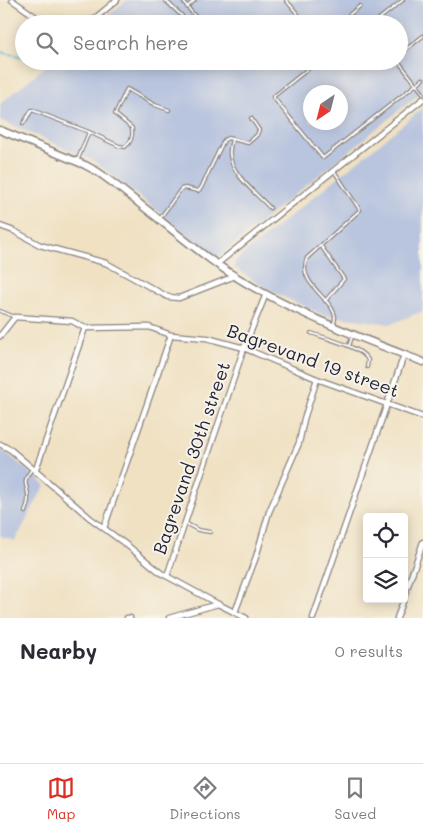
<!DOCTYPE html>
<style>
:root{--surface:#fff;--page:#f2f2f3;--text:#2b2b33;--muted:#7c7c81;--line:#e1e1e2;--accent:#d93025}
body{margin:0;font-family:Mali,sans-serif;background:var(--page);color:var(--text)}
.controls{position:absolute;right:15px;bottom:15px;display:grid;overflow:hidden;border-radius:5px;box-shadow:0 2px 12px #0003}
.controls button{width:45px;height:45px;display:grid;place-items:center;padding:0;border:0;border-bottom:1px solid var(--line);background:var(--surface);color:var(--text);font:25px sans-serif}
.compass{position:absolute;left:303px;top:85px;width:45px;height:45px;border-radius:50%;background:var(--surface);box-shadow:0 2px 12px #0003;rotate:215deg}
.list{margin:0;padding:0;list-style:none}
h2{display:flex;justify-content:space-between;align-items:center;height:65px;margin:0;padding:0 20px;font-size:21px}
h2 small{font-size:16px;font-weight:400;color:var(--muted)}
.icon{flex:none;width:28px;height:28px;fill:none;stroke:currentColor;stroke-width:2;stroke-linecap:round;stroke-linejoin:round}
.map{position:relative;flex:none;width:423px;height:618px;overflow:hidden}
.search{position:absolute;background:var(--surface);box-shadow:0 2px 12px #0003;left:15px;right:15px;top:15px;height:55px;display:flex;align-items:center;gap:12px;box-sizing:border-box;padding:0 18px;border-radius:28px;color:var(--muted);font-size:19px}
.sheet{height:145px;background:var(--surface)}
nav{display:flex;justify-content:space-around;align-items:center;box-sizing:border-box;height:70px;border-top:1px solid var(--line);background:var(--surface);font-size:14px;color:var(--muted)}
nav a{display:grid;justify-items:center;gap:2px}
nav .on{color:var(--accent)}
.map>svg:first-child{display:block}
.industrial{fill:#b9c5de;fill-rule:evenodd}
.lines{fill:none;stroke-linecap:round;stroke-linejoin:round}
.stream{stroke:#56b6d4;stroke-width:2}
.lane-casing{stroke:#89827f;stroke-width:4.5}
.street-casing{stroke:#89827f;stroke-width:7}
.secondary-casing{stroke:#89827f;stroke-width:9}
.lane{stroke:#fff;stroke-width:2}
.street{stroke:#fff;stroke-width:4.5}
.secondary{stroke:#fff;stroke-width:6}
.labels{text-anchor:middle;stroke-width:4;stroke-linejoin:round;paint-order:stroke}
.street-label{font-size:18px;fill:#22223b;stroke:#f7f3e8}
</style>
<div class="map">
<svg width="423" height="618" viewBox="0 0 423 618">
<rect width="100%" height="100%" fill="#f7f3e8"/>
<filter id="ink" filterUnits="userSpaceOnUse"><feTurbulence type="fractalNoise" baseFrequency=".02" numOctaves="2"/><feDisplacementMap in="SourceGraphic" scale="10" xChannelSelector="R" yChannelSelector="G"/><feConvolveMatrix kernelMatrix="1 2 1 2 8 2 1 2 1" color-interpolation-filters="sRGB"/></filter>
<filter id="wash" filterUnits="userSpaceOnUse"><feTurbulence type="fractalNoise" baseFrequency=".0096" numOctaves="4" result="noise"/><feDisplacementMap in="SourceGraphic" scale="20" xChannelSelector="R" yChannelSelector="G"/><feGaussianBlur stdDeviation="1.12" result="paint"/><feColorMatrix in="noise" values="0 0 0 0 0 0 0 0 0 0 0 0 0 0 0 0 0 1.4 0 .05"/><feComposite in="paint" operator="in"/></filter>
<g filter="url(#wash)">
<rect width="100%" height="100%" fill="#f0e1c3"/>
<g class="industrial">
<path d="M127,0H423V91L217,258L94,161L0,120V104L52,61H399V24H98ZM310,92H340V122H310Z"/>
<path d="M423,108V311L391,324L323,315L269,290L235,268V261Z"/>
<path d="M2,449L45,485L15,541L0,536V452Z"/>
</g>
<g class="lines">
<path class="stream" d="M0,52L24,57"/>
</g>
</g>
<g filter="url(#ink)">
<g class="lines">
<g class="lane-casing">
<g id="lane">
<path d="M165,0L182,16L185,24"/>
<path d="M182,0L201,24"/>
<path d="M286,0L306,24"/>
<path d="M187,7L195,0"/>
<path d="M338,24L360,6"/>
<path d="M365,24L374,23L403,0"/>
<path d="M399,55L423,36"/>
<path d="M232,61L237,67"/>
<path d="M318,61L273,97L323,158L423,79"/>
<path d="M398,61L423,93"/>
<path d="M23,124L32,110L89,132"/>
<path d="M232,139C231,144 229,150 230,155C231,174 257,194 270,208"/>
<path d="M78,159L89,132L119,146L125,147C132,142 133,136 132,128L115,114L127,89L155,105L169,110"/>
<path d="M161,217L181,189L185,188L198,191L201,188L224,140L228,138L248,143L257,135L259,130L251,118"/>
<path d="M321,246L344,279L325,301"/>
<path d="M0,311L15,317"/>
<path d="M334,325C334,322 335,320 335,317C333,298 296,284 307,258L360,210L334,171"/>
<path d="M311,333C325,338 362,347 368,360L367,367"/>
<path d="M349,346L352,337"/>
<path d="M25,512C26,508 28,504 28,500C30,485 19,486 32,469"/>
<path d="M185,523L198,530L210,532"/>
</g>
</g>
<g class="street-casing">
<g id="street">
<path d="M12,0L46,24"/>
<path d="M88,24L117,0"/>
<path d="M0,226L14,231L40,245L106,263L168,297L179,298L235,276"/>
<path d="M217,264L423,99"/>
<path d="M0,336L15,317L72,321L85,328L149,327L171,335L207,338L244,348L317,379L423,417"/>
<path d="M0,444L11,450L90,518L128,546L161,573L218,604L246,618"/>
<path d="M35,472L85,328"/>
<path d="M104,528L171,335"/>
<path d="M167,576L244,348L266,294"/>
<path d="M404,597L423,542"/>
<path d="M235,612L256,557L269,512L299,443L304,419L317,379"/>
<path d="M127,618H130"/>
<path d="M169,618L218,604"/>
<path d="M313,618L404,355"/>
<path d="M397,618L404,599"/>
</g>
</g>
<g class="secondary-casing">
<path id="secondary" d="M0,130L85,165L98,172C139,201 177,236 218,265C280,308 353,335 423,362"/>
</g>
<use href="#lane" class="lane"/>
<use href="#street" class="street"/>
<use href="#secondary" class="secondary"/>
</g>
</g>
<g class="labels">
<g class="street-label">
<text transform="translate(313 361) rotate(20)" y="6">Bagrevand 19 street</text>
<text transform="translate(192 458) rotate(-71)" y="6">Bagrevand 30th street</text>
</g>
</g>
</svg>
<div class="controls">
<button><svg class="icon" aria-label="locate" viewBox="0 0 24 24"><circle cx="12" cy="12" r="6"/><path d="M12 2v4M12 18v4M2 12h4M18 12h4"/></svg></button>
<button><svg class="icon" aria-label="layers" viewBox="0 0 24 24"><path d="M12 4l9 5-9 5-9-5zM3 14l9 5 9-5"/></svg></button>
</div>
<svg class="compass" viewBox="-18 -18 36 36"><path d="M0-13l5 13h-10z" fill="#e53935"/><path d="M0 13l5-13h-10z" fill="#7c7c81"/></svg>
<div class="search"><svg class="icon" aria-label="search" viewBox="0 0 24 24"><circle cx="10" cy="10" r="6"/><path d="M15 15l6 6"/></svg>Search here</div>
</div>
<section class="sheet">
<h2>Nearby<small>0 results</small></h2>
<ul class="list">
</ul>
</section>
<nav>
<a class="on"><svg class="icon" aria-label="map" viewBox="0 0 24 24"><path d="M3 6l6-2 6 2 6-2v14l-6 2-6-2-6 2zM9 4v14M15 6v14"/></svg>Map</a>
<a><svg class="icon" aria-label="directions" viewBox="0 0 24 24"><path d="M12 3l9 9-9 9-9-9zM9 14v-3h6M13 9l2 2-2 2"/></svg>Directions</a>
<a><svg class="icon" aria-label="saved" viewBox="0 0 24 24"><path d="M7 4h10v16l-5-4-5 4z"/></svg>Saved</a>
</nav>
